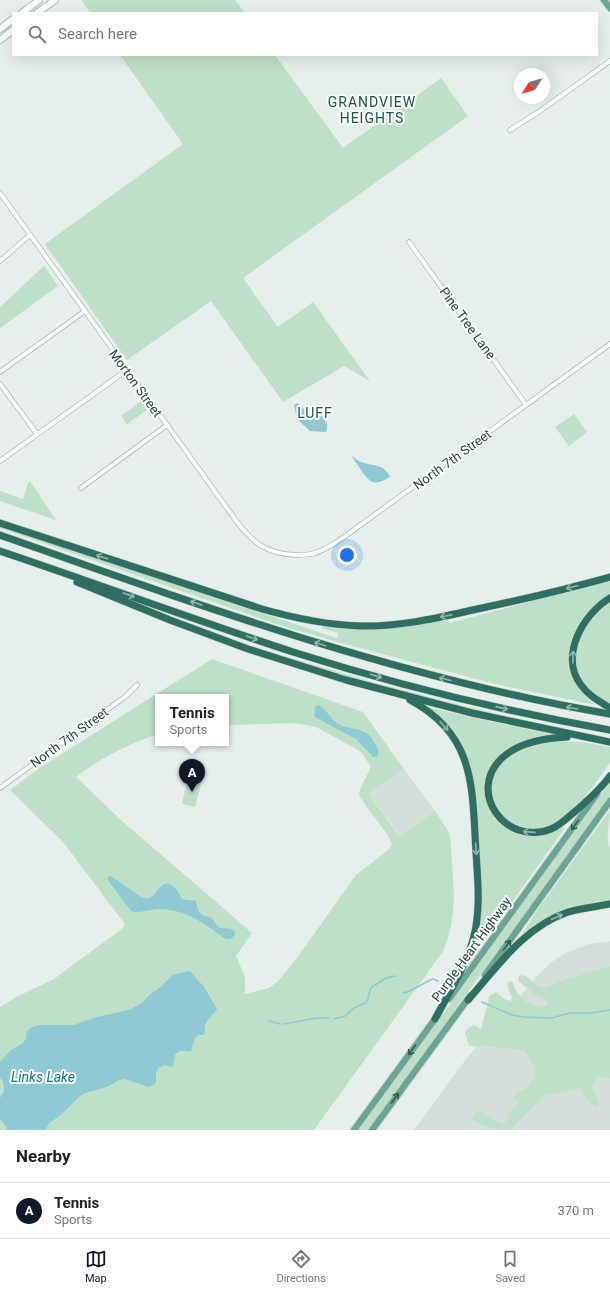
<!DOCTYPE html>
<style>
:root{--surface:#fff;--page:#f6f6f6;--text:#222;--muted:#767676;--line:#e0e0e0;--accent:#111827}
body{margin:0;font-family:Roboto,sans-serif;background:var(--page);color:var(--text)}
.compass{position:absolute;left:514px;top:68px;width:36px;height:36px;border-radius:50%;background:var(--surface);box-shadow:0 4px 16px #0002;rotate:234deg}
.you{position:absolute;left:347px;top:555px;width:14px;height:14px;margin:-10px;border:3px solid #fff;border-radius:50%;background:#1a73e8;box-shadow:0 0 0 6px #1a73e833}
.badge{display:grid;place-items:center;width:26px;height:26px;border-radius:50%;background:var(--accent);color:#fff;font-size:13px;font-weight:700}
.pin{position:absolute;translate:-50% -33px;filter:drop-shadow(0 1px 2px #0008)}
.pin::after{content:'';position:absolute;top:21px;width:14px;height:12px;background:inherit;clip-path:polygon(0 0,100% 0,50% 100%)}
.popup{position:absolute;left:155px;top:694px;width:74px;height:52px;box-sizing:border-box;display:grid;place-content:center;border-radius:0px;background:var(--surface);filter:drop-shadow(0 1px 3px #0005);font-size:13px;white-space:nowrap;color:var(--muted)}
.popup b{font-size:15px;color:var(--text)}
.popup::after{content:'';position:absolute;left:50%;top:100%;margin-left:-8px;border:8px solid transparent;border-top-color:var(--surface)}
.list{margin:0;padding:0;list-style:none}
h2{display:flex;justify-content:space-between;align-items:center;height:52px;margin:0;padding:0 16px;font-size:17px}
h2 small{font-size:13px;font-weight:400;color:var(--muted)}
.list li{display:grid;grid-template-columns:26px 1fr auto;gap:12px;align-items:center;box-sizing:border-box;height:56px;padding:0 16px;border-top:1px solid var(--line)}
.list b{display:block;font-size:15px;white-space:nowrap}
.list p{margin:0;font-size:13px;white-space:nowrap;color:var(--muted)}
.list em{font-size:13px;font-style:normal;color:var(--muted)}
.icon{flex:none;width:22px;height:22px;fill:none;stroke:currentColor;stroke-width:2;stroke-linecap:round;stroke-linejoin:round}
.map{position:relative;flex:none;width:610px;height:1130px;overflow:hidden}
.search{position:absolute;background:var(--surface);box-shadow:0 4px 16px #0002;left:12px;right:12px;top:12px;height:44px;display:flex;align-items:center;gap:10px;box-sizing:border-box;padding:0 14px;border-radius:0px;color:var(--muted);font-size:15px}
.sheet{height:108px;background:var(--surface)}
nav{display:flex;justify-content:space-around;align-items:center;box-sizing:border-box;height:56px;border-top:1px solid var(--line);background:var(--surface);font-size:11px;color:var(--muted)}
nav a{display:grid;justify-items:center;gap:2px}
nav .on{color:var(--accent)}
.map>svg:first-child{display:block}
.built{fill:#d4dfda}
.green{fill:#bfe0c8;fill-rule:evenodd}
.water{fill:#8ec9d4}
.lines{fill:none;stroke-linecap:round;stroke-linejoin:round}
.stream{stroke:#8ec9d4;stroke-width:1.5}
.minor-casing{stroke:#a8b8b2;stroke-width:5.5}
.secondary-casing{stroke:#a4bbb3;stroke-width:8}
.primary-casing{stroke:#c2cac8;stroke-width:8}
.motorway-casing{stroke:#c2cac8;stroke-width:8}
.minor{stroke:#fff;stroke-width:4}
.secondary{stroke:#fff;stroke-width:6}
.primary{stroke:#6aa596;stroke-width:6}
.motorway{stroke:#2f6f62;stroke-width:7}
.oneway{stroke:#93b5ae}
.oneway2{stroke:#365b51}
.labels{text-anchor:middle;stroke-width:4;stroke-linejoin:round;paint-order:stroke}
.street-label{font-size:13px;fill:#24423a;stroke:#f7fbf9}
.neighbourhood-label{font-size:14px;letter-spacing:1px;fill:#1f5548;stroke:#f7fbf9}
.water-label{font-size:14px;font-style:italic;fill:#1c6f80;stroke:#f7fbf9}
</style>
<div class="map">
<svg width="610" height="1130" viewBox="0 0 610 1130">
<rect width="100%" height="100%" fill="#e6efeb"/>
<g class="built">
<path d="M404,769L435,811L400,836L369,794Z"/>
<path d="M610,941V1130H414L466,1059L537,976L552,962L563,954L589,944Z"/>
</g>
<g class="green">
<path d="M81,0H235L245,13H91Z"/>
<path d="M120,55H275L343,148L441,78L468,116L243,278L278,327L313,302L370,381L344,366L283,402L211,301L127,360L45,244L183,144Z"/>
<path d="M44,266L58,286L0,328V307Z"/>
<path d="M141,401L147,410L127,424L121,416Z"/>
<path d="M574,414L587,432L569,446L555,427Z"/>
<path d="M30,481L56,520L0,501V491L23,499L28,483Z"/>
<path d="M0,526L337,638L338,633L322,628V625H414L448,620L450,623L521,604L610,579V594C601,600 591,607 584,616C568,637 562,668 580,690C584,696 590,700 596,705L495,684L337,642L276,624L0,528Z"/>
<path d="M610,602V703C603,701 598,697 592,692C589,689 583,685 581,681C578,677 577,672 576,667C572,641 589,616 610,602Z"/>
<path d="M242,643C363,681 485,714 610,738V740L571,733L389,690L242,644Z"/>
<path d="M212,659L363,712L404,769L369,794L399,836L435,811L450,834L454,892L453,912L450,931L444,950L314,1130H0V1007L16,997L54,979L123,928L125,924L63,842L10,790L41,767ZM158,697H226V725L296,723L316,727L360,751L370,765V769L360,789L359,796L389,837L392,845L387,851L356,875L294,962L278,981L269,988L245,994V977L236,956L252,933L122,821L76,777C100,758 129,744 158,734Z"/>
<path d="M426,707L549,734V736C537,736 528,741 518,746C508,751 499,755 493,764C476,790 490,828 522,834C537,837 550,832 563,827L565,828L468,964L475,941L476,837L462,751Z"/>
<path d="M554,741L582,742L610,747V763L584,799C579,801 579,804 575,807C565,817 554,826 539,829C534,830 525,830 521,828C517,827 502,818 500,815C490,802 489,782 497,768C509,750 534,744 554,741Z"/>
<path d="M188,777L202,780L195,807L182,804Z"/>
<path d="M610,782V796L368,1130H359Z"/>
<path d="M610,810C610,824 605,836 610,849V903L581,907L519,939L536,912Z"/>
<path d="M610,966V1079L602,1076L595,1080L592,1088L599,1102L598,1106L594,1107L580,1089H575L543,1096L510,1130C496,1130 483,1126 471,1119L474,1113L480,1110L501,1124L505,1123L509,1112L518,1105L514,1097L517,1091C523,1090 524,1090 528,1085C540,1073 533,1062 524,1050L486,1046H469L465,1032L468,1028L474,1025L481,1029C483,1018 488,1008 489,996L496,992L504,999L511,1001L512,997L509,991L507,982L512,981C514,985 515,990 518,993C524,1003 537,1009 548,1005L546,1000L536,995L518,981L519,975L526,976L539,987L546,988L561,981Z"/>
</g>
<g class="water">
<path d="M297,403C309,410 303,418 321,416C327,422 329,424 326,432L310,431L297,419L294,405Z"/>
<path d="M352,456C355,458 358,461 361,462C372,466 385,464 390,477C374,486 371,484 361,470C358,465 354,461 352,456Z"/>
<path d="M319,705C326,709 330,718 337,723C354,733 365,724 376,745C378,750 380,753 377,757H373L356,739L315,717L314,715L315,707Z"/>
<path d="M109,876H111L141,897L147,899C159,896 161,874 175,888C178,891 180,896 182,899L196,901L198,910L202,915L212,918C222,937 227,922 235,932L234,936L230,939L224,938C204,923 185,909 159,909C150,909 139,914 131,911L107,879Z"/>
<path d="M190,971L205,988L217,1009C211,1018 203,1021 205,1033L203,1035H198L195,1038L191,1051C182,1052 182,1048 175,1055L173,1066L170,1067L165,1065L158,1068L156,1072V1082L154,1085L148,1087L125,1079L119,1080L107,1087L82,1094L66,1110L57,1118L50,1122L45,1130H7L6,1126L0,1119V1098L4,1091L3,1082L0,1077V1062L11,1050L23,1043L26,1039V1034L29,1029L36,1026L43,1025H74L93,1018L131,1009L143,1002L152,992L156,991L173,975L184,972Z"/>
</g>
<g class="lines">
<g class="stream">
<path d="M403,993C414,991 422,983 433,979L438,981"/>
<path d="M482,1002L512,1015L525,1017L552,1018L570,1013H591L610,1010"/>
<path d="M334,1019L345,1016L354,1008L365,1003L368,999L370,990L372,987L386,978L395,976"/>
<path d="M269,1021L280,1024"/>
<path d="M284,1024L317,1018H329"/>
</g>
<g class="minor-casing">
<g id="minor">
<path d="M510,130L540,111L610,61"/>
<path d="M0,193L237,522C254,544 268,554 296,555C302,555 309,555 315,553C322,551 330,546 337,542L610,344"/>
<path d="M409,242L526,405"/>
<path d="M0,261L30,235"/>
<path d="M0,372L85,311"/>
<path d="M0,384L37,434"/>
<path d="M0,461L127,370"/>
<path d="M81,488L167,425"/>
<path d="M0,788L126,696L137,685"/>
</g>
</g>
<g class="secondary-casing">
<g id="secondary">
<path d="M22,13L39,0"/>
<path d="M37,13L55,0"/>
<path d="M0,29L13,19"/>
<path d="M0,40L13,30"/>
</g>
</g>
<g class="primary-casing">
<g id="primary">
<path d="M604,0L610,8"/>
<path d="M485,975L610,801"/>
<path d="M449,999L597,794"/>
<path d="M354,1130L438,1015"/>
<path d="M372,1130L470,996"/>
</g>
</g>
<g class="motorway-casing">
<g id="motorway">
<path d="M0,523L262,609C294,618 327,625 360,626C397,627 433,619 468,611C516,601 563,590 610,577"/>
<path d="M0,535C201,606 399,678 610,714"/>
<path d="M0,551C98,584 195,620 293,652C397,685 503,711 610,730"/>
<path d="M77,582L170,620L248,649L346,680L472,713L610,742"/>
<path d="M610,598C583,614 559,656 581,685C589,696 599,701 610,708"/>
<path d="M410,700C476,735 472,788 476,852C478,882 481,911 473,940C465,968 449,993 435,1019"/>
<path d="M567,737C545,738 519,742 502,758C466,792 506,847 551,829C561,825 569,816 578,809C589,799 601,789 610,776"/>
<path d="M468,1000C497,967 524,927 568,912C581,908 596,907 610,904"/>
</g>
</g>
<use href="#minor" class="minor"/>
<use href="#secondary" class="secondary"/>
<use href="#primary" class="primary"/>
<use href="#motorway" class="motorway"/>
</g>
<defs><path id="oneway-shaft" d="M-6 0H5M1.5-3L5.5 0L1.5 3" fill="none" stroke-width="1.6" stroke-linecap="round" stroke-linejoin="round"/></defs>
<g class="oneway">
<use href="#oneway-shaft" transform="translate(102 557) rotate(-162)"/>
<use href="#oneway-shaft" transform="translate(572 587) rotate(165)"/>
<use href="#oneway-shaft" transform="translate(129 595) rotate(19)"/>
<use href="#oneway-shaft" transform="translate(196 603) rotate(-161)"/>
<use href="#oneway-shaft" transform="translate(446 616) rotate(168)"/>
<use href="#oneway-shaft" transform="translate(252 638) rotate(19)"/>
<use href="#oneway-shaft" transform="translate(320 644) rotate(-163)"/>
<use href="#oneway-shaft" transform="translate(573 657) rotate(-88)"/>
<use href="#oneway-shaft" transform="translate(376 676) rotate(16)"/>
<use href="#oneway-shaft" transform="translate(445 679) rotate(-166)"/>
<use href="#oneway-shaft" transform="translate(502 708) rotate(13)"/>
<use href="#oneway-shaft" transform="translate(572 708) rotate(-170)"/>
<use href="#oneway-shaft" transform="translate(444 726) rotate(48)"/>
<use href="#oneway-shaft" transform="translate(529 832) rotate(-176)"/>
<use href="#oneway-shaft" transform="translate(476 849) rotate(86)"/>
<use href="#oneway-shaft" transform="translate(557 917) rotate(-24)"/>
</g>
<g class="oneway2">
<use href="#oneway-shaft" transform="translate(575 825) rotate(126)"/>
<use href="#oneway-shaft" transform="translate(507 945) rotate(-54)"/>
<use href="#oneway-shaft" transform="translate(412 1050) rotate(126)"/>
<use href="#oneway-shaft" transform="translate(395 1098) rotate(-54)"/>
</g>
<g class="labels">
<g class="street-label">
<text transform="translate(468 323) rotate(54)" y="5">Pine Tree Lane</text>
<text transform="translate(136 383) rotate(54)" y="5">Morton Street</text>
<text transform="translate(452 459) rotate(-36)" y="5">North 7th Street</text>
<text transform="translate(69 737) rotate(-36)" y="5">North 7th Street</text>
<text transform="translate(471 949) rotate(-54)" y="5">Purple Heart Highway</text>
</g>
<g class="neighbourhood-label">
<text x="372" y="107">GRANDVIEW<tspan x="372" dy="16">HEIGHTS</tspan></text>
<text x="315" y="418">LUFF</text>
</g>
<g class="water-label">
<text x="43" y="1082">Links Lake</text>
</g>
</g>
</svg>
<svg class="compass" viewBox="-18 -18 36 36"><path d="M0-13l5 13h-10z" fill="#e53935"/><path d="M0 13l5-13h-10z" fill="#767676"/></svg>
<div class="you"></div>
<div class="pin badge" style="left:192px;top:792px">A</div>
<div class="popup"><b>Tennis</b>Sports</div>
<div class="search"><svg class="icon" aria-label="search" viewBox="0 0 24 24"><circle cx="10" cy="10" r="6"/><path d="M15 15l6 6"/></svg>Search here</div>
</div>
<section class="sheet">
<h2>Nearby<small></small></h2>
<ul class="list">
<li><span class="badge">A</span><div><b>Tennis</b><p>Sports</p></div><em>370 m</em></li>
</ul>
</section>
<nav>
<a class="on"><svg class="icon" aria-label="map" viewBox="0 0 24 24"><path d="M3 6l6-2 6 2 6-2v14l-6 2-6-2-6 2zM9 4v14M15 6v14"/></svg>Map</a>
<a><svg class="icon" aria-label="directions" viewBox="0 0 24 24"><path d="M12 3l9 9-9 9-9-9zM9 14v-3h6M13 9l2 2-2 2"/></svg>Directions</a>
<a><svg class="icon" aria-label="saved" viewBox="0 0 24 24"><path d="M7 4h10v16l-5-4-5 4z"/></svg>Saved</a>
</nav>
